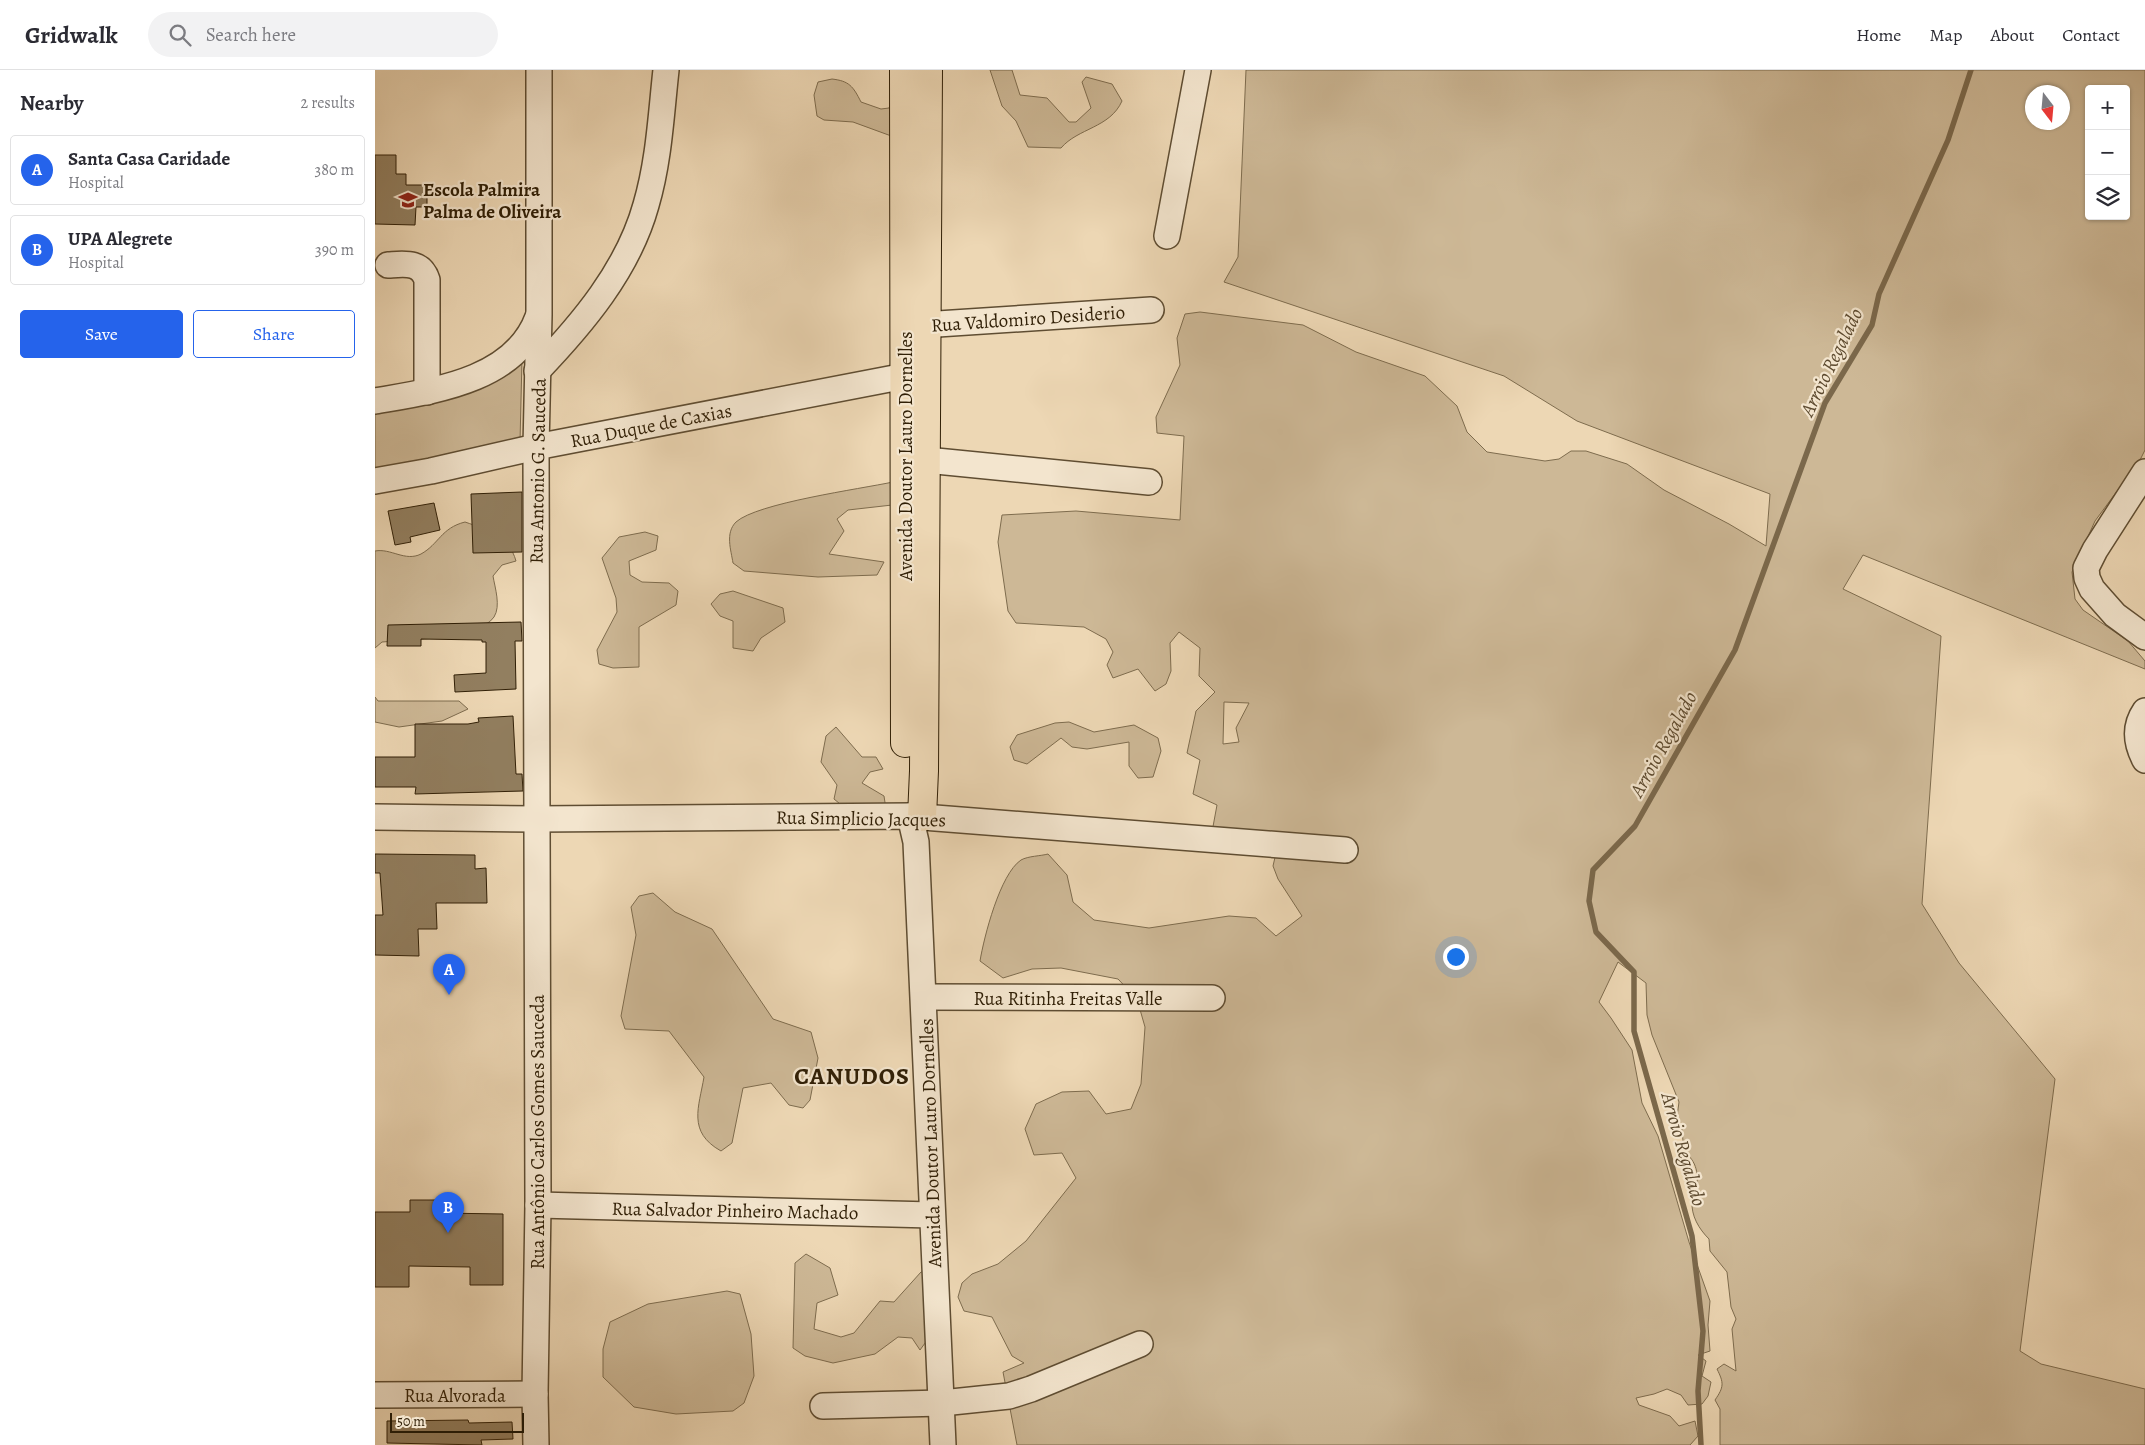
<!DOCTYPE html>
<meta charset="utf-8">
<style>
:root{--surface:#fff;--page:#f2f2f3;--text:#2b2b33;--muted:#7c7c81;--line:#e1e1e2;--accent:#2563eb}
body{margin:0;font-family:Alegreya,serif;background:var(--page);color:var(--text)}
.controls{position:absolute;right:15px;top:15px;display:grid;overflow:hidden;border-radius:5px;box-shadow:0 1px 4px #0004}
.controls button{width:45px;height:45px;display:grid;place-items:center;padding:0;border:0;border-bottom:1px solid var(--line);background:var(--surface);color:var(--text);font:25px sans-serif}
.compass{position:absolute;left:1650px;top:15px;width:45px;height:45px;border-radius:50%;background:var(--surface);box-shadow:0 1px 4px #0004;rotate:164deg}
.scale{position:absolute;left:15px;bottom:12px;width:134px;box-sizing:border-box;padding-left:5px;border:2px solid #301f06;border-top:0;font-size:14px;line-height:18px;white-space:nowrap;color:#301f06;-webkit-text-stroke:4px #f3e5ce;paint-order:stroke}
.you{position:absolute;left:1080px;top:886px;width:18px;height:18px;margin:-12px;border:4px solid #fff;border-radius:50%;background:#1a73e8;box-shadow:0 0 0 8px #1a73e833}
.badge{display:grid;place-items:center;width:32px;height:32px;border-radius:50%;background:var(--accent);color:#fff;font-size:16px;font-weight:700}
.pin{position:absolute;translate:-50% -41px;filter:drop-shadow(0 1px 2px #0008)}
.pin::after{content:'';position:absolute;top:26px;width:18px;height:15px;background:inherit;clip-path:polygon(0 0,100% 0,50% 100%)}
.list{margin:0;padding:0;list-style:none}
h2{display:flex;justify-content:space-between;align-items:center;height:65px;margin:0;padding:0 20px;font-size:21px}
h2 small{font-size:16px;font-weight:400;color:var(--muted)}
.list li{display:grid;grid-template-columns:32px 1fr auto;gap:15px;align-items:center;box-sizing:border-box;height:70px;margin:0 10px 10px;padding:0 10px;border:1px solid var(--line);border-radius:5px}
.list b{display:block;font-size:19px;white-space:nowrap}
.list p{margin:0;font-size:16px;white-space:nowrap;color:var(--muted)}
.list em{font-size:16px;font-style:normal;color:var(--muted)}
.actions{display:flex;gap:10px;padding:15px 20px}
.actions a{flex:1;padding:11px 0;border:1px solid var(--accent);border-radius:5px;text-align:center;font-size:18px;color:var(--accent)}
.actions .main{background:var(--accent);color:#fff}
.icon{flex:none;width:28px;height:28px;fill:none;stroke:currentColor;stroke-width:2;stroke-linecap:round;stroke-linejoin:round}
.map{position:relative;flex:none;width:1770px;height:1375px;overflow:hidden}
header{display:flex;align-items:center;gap:30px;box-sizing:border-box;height:70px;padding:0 25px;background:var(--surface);border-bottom:1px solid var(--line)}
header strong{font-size:24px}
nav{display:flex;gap:28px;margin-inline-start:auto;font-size:18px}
.search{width:350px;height:45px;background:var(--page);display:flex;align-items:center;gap:12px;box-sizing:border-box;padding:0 18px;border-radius:28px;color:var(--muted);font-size:19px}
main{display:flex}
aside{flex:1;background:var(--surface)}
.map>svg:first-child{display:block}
.green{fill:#cdb896;stroke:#7e6c4e;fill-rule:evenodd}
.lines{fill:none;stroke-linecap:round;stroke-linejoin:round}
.stream{stroke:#7b684b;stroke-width:5.5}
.building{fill:#927f60;stroke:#301f06}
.minor-casing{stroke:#5f4d32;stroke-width:28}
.major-casing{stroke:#301f06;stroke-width:30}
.minor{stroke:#f3e5ce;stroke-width:25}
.major{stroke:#edd7b4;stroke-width:28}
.labels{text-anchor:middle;stroke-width:4.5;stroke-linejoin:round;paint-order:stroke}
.poi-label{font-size:19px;font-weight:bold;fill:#301f06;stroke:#f3e5ce;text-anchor:start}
.street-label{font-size:19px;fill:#301f06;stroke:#f3e5ce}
.water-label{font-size:20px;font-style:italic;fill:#5c492e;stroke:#f3e5ce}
.district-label{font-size:24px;font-weight:bold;letter-spacing:1px;fill:#301f06;stroke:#f3e5ce}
</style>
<header>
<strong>Gridwalk</strong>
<div class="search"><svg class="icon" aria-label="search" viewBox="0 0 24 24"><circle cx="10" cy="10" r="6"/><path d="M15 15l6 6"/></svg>Search here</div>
<nav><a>Home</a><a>Map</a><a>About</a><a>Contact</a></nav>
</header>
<main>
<aside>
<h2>Nearby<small>2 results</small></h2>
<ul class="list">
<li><span class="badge">A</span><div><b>Santa Casa Caridade</b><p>Hospital</p></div><em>380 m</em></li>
<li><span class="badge">B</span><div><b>UPA Alegrete</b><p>Hospital</p></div><em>390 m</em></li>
</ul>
<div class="actions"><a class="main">Save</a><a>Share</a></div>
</aside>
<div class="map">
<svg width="1770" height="1375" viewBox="0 0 1770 1375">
<rect width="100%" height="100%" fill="#edd7b4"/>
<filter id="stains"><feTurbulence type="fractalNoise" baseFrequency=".004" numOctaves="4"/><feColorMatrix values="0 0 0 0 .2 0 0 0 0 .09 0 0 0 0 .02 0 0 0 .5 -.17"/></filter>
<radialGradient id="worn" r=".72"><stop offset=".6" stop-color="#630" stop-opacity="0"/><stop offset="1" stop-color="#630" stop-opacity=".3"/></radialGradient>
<g class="green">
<path d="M615,0H637L645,25L672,28L694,52H701L716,38L707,12L711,7L737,14L747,31C735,58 703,58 686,78L653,77L641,51L627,36Z"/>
<path d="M871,0H1770V380L1765,390L1720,451L1697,502L1700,529L1708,540L1753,571L1770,591V599L1488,485L1468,519L1566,566L1547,834L1584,893L1680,1009L1645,1281L1666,1294L1770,1319V1375H1345V1339L1340,1330C1349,1317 1349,1313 1342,1299L1349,1294L1361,1301L1357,1259L1361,1249L1356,1237L1352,1202L1335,1181L1334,1169C1324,1159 1316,1146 1317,1131C1318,1127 1320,1124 1321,1120C1324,1105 1322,1091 1309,1082L1307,1060L1302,1047L1304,1032L1277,965L1272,945L1271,913L1243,892L1224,932L1236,948L1257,980L1267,1033L1283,1066L1314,1172L1335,1231L1333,1255L1335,1281L1323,1285L1331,1291L1327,1306L1336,1312L1333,1326L1327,1334L1313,1335L1306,1325L1292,1319L1279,1324L1261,1328L1264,1335L1295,1346L1304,1356L1320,1351L1323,1366L1315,1375H642L628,1302L649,1293L637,1286L617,1247L589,1241L583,1227L587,1213L597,1204L623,1194L651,1171L701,1108L687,1083L659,1085L650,1059L661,1034L687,1022L714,1021L731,1044L756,1039L766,1014L770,957L762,929L743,909L686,898L657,899L628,908L605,891C609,867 625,804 646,790C653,786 666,786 673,784L692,805L698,832L719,850L774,858L854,846L881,848L901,866L927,846L903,809L898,796L901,783L837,762L842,735L818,724L825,690L812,683L821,641L840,622L824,606L825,578L804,562L795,573L796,601L791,614L780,621L763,599L738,608L732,595L738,582L731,569L709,557L641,553L633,541L623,472L627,445L701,441L805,450L809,366L782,363L781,347L805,295L802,268L810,244L825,242L928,255L981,282L1050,306L1082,336L1092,362L1112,382L1170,391L1184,389L1196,381H1211L1252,394L1289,420L1354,454L1391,476L1395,424L1202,351L1129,306L849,212L863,187ZM1714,19H1751V146H1714ZM1658,22H1688V52H1658ZM849,632L874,633L861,658L864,672L848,674Z"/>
<path d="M457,9C474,11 478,16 486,32L506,39L514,38L520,25L519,67L478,52L449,50L442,46L439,25L443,12Z"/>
<path d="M147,289L145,372L0,404V339L23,338L87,325Z"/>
<path d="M518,412L526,434L473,440L462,449L469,461L454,484L509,492L502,505L443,507L369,501L358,493C356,480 350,463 361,452C382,433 485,419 518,412Z"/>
<path d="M90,452C113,460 134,466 141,491L127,495L118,506C120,518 126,536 119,547C104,569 32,570 7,572L0,578V481C16,478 30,492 46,484C64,474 66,458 90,452Z"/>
<path d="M270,462L283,466L281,480L254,491L255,505L267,512L294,513L303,521L301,535L264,557V597L238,598L224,594L222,580L242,542L241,528L227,488L244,467Z"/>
<path d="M358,521L408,538L410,552L386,568L378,581L358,578V551L345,546L336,534L345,524Z"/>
<path d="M0,627L3,631H84L93,639L67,651L24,657L0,652Z"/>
<path d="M694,652L719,662L759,655L783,668L786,681L778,707L763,708L754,696V672L712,679L697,677L686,668L652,694L639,690L635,677L642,665L680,653Z"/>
<path d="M461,657L487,687H501L508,699L495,702L487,713L509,726L511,739L470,738L459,729L462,715L446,692L451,666Z"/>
<path d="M278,823L300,842L337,859L398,949L436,962L443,988L435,1030L428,1038L414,1035L396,1013L368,1018L357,1073L346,1081C312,1062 324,1037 329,1007L294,961L250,959L246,946L261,865L256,837L264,826Z"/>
<path d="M431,1184L455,1198L463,1225L442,1233L439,1259L466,1267L479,1263L505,1231L519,1232L546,1202L560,1200L553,1269L545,1280L537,1268L523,1267L500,1284L458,1293L430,1286L418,1278L420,1193Z"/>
<path d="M352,1221L365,1224L376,1264L379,1306L369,1333L358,1341L301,1344L259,1337L228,1307V1279L235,1252L273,1234Z"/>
</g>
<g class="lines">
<path class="stream" d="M1326,1375L1323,1321L1328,1261L1317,1166L1259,961V902L1221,862L1214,831L1218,800L1260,756L1360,580L1450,333L1497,255L1504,224L1573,70L1596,0"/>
</g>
<g class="building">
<path d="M0,85H21V104H31V115H52V137H41L40,155L0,154Z"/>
<path d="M147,422V482L98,483L96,424Z"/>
<path d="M59,433L65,460L35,467L36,472L20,475L13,441Z"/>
<path d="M146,552L147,571H140L141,619L80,622L79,605L111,603V572H107V570L46,569V576H12L13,555Z"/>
<path d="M138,646L141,704H147L148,721L40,724L41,717H0V687H40V654H93L104,652L103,648Z"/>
<path d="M0,784L100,785V799L111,798L112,833H61L62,859H43L44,886L0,885V845H8L5,803H0Z"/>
<path d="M35,1130H65V1143L128,1144V1215H95V1197L34,1196V1217H0V1142H35Z"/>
<path d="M93,1350L94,1353L137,1352L138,1369L106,1370L107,1375L12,1373V1351Z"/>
</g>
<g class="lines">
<g class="minor-casing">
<g id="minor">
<path d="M792,166L823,0"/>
<path d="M13,195C30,194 46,191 52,210V322"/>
<path d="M532,256L776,240"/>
<path d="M162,301C207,254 253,200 271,135C284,91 286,45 291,0"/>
<path d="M0,331C58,321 140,311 163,247"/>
<path d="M551,390L774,412"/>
<path d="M1770,402L1720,480L1711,498L1712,508L1717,519L1740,545L1770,567"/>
<path d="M0,411L56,401L161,377L530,306L550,305"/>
<path d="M1770,641C1759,657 1761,673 1770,690"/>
<path d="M535,746L541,772L568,1375"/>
<path d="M0,747L161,749L535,746L970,780"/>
<path d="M549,927L837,928"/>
<path d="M163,1135L557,1145"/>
<path d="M0,1325L160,1324"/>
<path d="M448,1336L567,1333L634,1326L656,1319L765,1274"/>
<path d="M161,1375L160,1324L163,1135L161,377L164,245V0"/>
</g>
</g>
<g class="major-casing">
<g id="major">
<path d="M529,0L530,673"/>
<path d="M547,747L549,701L553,0"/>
</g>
</g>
<use href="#minor" class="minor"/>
<use href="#major" class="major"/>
</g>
<defs>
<g id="school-bare" transform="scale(1.5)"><path d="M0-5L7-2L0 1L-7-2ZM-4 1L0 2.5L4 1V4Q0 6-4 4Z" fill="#8f2418" stroke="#f3e5ce" stroke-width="2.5" paint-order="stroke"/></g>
</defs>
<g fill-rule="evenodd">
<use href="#school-bare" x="33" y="130"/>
</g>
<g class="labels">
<g class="poi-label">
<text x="48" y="126">Escola Palmira<tspan x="48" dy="22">Palma de Oliveira</tspan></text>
</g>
<g class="street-label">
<text transform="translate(653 248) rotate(-4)" y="7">Rua Valdomiro Desiderio</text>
<text transform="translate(276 355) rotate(-11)" y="7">Rua Duque de Caxias</text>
<text transform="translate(530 386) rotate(-90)" y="7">Avenida Doutor Lauro Dornelles</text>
<text transform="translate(162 401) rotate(-89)" y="7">Rua Antonio G. Sauceda</text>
<text transform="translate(486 748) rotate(1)" y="7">Rua Simplicio Jacques</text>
<text x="693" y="935">Rua Ritinha Freitas Valle</text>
<text transform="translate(162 1062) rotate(-90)" y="7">Rua Antônio Carlos Gomes Sauceda</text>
<text transform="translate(555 1073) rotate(-92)" y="7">Avenida Doutor Lauro Dornelles</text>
<text transform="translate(360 1140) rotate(1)" y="7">Rua Salvador Pinheiro Machado</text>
<text x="80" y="1332">Rua Alvorada</text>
</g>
<g class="water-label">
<text transform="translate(1456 292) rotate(-64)" y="7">Arroio Regalado</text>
<text transform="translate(1288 674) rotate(-61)" y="7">Arroio Regalado</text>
<text transform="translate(1309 1079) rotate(74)" y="7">Arroio Regalado</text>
</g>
<g class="district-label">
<text x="477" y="1014">CANUDOS</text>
</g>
</g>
<rect width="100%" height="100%" filter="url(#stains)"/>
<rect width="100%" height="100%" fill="url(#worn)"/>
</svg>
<div class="controls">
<button>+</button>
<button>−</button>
<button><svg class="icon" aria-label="layers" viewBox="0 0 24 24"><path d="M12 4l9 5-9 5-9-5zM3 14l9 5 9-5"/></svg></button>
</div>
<svg class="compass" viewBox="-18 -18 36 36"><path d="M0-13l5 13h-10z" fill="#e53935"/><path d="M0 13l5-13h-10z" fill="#7c7c81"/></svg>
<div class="scale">50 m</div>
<div class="you"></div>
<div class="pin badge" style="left:74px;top:925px">A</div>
<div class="pin badge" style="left:73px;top:1163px">B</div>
</div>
</main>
